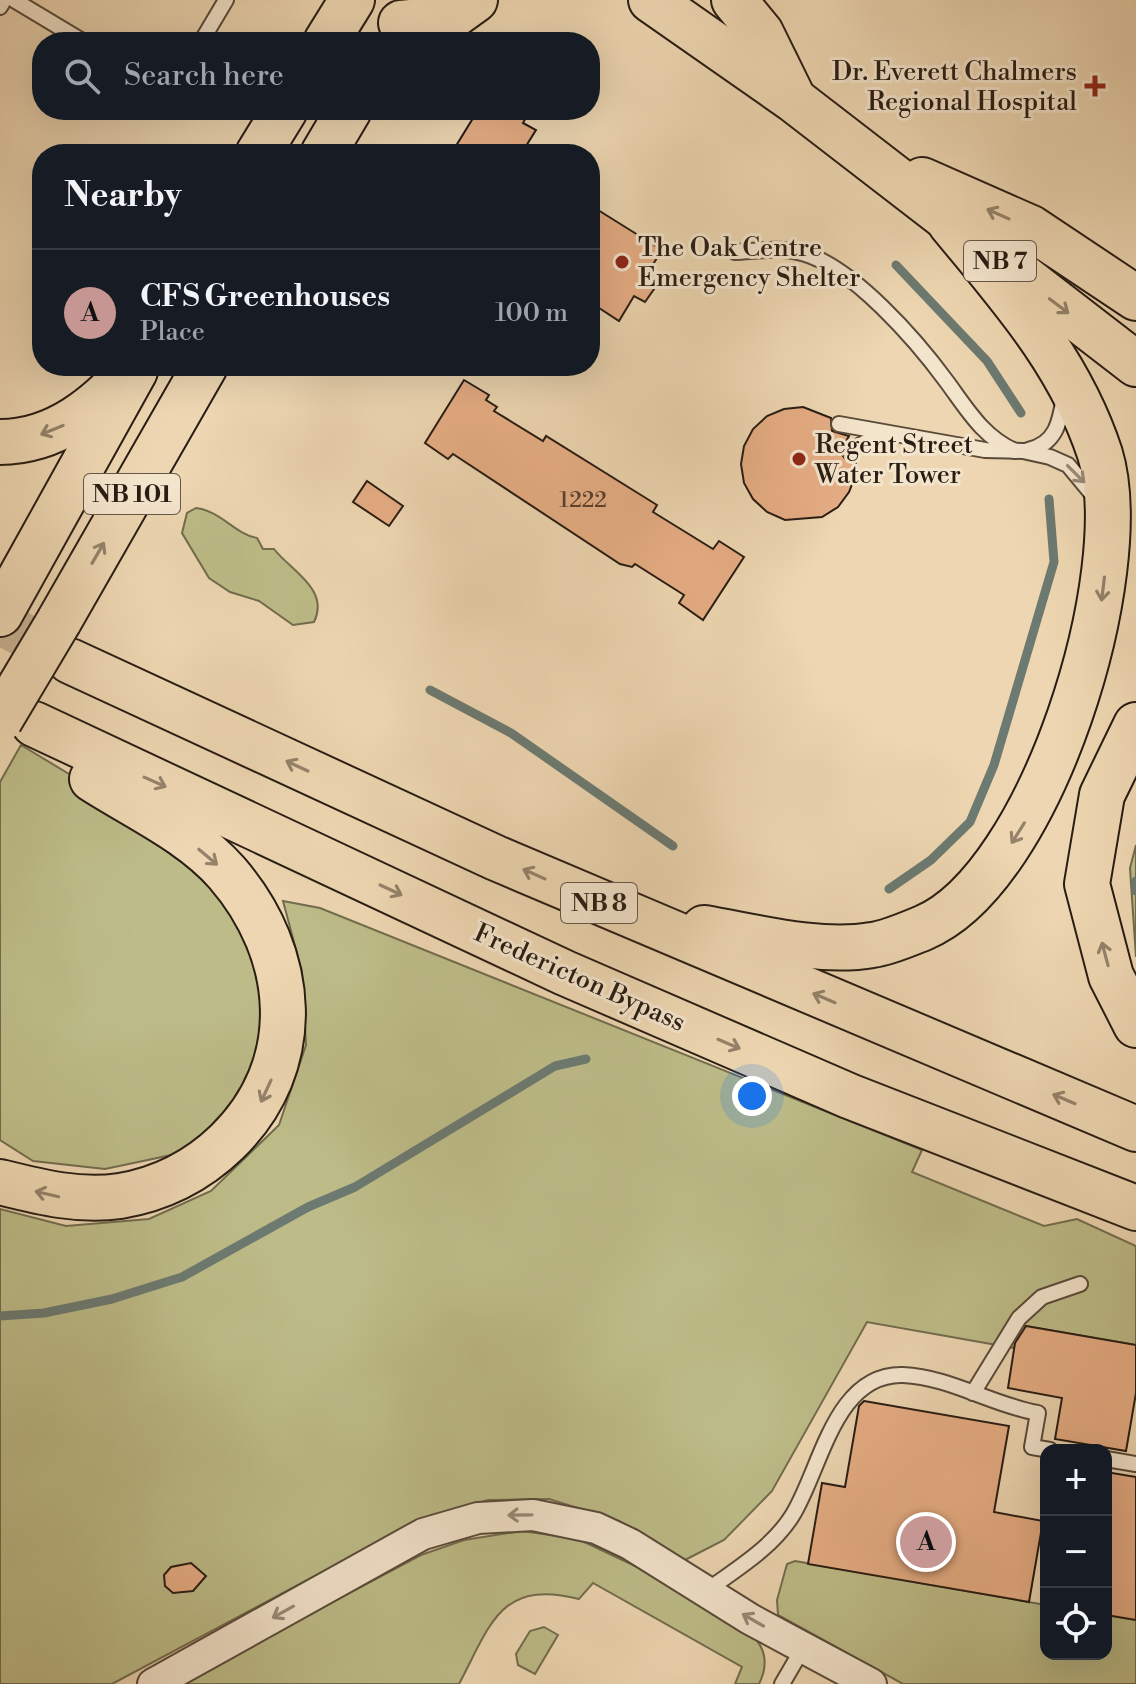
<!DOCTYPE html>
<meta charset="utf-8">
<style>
:root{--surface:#171b24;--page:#20242c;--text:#f1f3f6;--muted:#9ea1a6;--line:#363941;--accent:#c59692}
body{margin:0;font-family:"Libre Bodoni",serif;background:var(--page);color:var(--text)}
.controls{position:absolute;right:24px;bottom:24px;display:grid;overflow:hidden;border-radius:16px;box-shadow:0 8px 32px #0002}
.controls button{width:72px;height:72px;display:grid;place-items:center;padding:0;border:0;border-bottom:2px solid var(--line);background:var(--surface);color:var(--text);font:40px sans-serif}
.you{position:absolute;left:752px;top:1096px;width:28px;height:28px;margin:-20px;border:6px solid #fff;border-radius:50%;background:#1a73e8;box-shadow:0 0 0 12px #1a73e833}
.badge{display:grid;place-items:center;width:52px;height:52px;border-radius:50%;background:var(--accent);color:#111;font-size:26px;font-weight:700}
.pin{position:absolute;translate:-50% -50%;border:4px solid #fff;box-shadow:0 2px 8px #0006}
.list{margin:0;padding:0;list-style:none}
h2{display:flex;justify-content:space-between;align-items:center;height:104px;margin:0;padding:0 32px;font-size:34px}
h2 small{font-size:26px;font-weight:400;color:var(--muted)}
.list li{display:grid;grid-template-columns:52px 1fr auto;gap:24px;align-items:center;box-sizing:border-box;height:128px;padding:0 32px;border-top:2px solid var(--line)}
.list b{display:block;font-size:30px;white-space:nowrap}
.list p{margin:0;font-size:26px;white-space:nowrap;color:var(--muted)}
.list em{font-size:26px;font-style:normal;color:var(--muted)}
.icon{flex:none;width:44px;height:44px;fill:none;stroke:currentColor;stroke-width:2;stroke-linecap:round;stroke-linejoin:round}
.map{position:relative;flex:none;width:1136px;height:1684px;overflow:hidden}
.search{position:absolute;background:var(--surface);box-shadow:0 8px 32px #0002;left:32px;top:32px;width:568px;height:88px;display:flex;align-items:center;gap:20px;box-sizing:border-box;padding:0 28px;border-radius:32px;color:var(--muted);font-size:30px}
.panel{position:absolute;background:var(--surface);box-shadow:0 8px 32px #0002;left:32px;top:144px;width:568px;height:232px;border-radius:32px}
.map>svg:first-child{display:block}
.green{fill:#bdbc88;stroke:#726c4e;stroke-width:2}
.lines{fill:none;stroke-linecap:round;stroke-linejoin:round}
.stream{stroke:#6c7a71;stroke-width:9}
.building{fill:#e6ad84;stroke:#281c13;stroke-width:2}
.highway-tunnel{stroke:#c6b191;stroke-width:44;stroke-dasharray:44 22;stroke-linecap:butt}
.lane-casing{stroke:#594a3a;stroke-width:18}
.street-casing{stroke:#594a3a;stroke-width:34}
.primary-casing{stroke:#281c13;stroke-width:48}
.highway-casing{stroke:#281c13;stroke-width:48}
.lane{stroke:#f3e4cc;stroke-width:14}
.street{stroke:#f3e4cc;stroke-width:30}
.primary{stroke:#edd6b1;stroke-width:44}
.highway{stroke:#edd6b1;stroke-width:44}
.primary-bridge-casing{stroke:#281c13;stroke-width:48;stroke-linecap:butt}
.primary-bridge{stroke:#edd6b1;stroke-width:44}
.oneway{stroke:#94826a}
.oneway2{stroke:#988a79}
.poi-dot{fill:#8f2418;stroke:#f3e4cc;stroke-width:3}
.labels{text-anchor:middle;stroke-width:6;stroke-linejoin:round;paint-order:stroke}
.number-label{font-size:22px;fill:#58402f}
.shield{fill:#f3e4cc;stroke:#65584a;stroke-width:2}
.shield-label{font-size:24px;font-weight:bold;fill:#281c13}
.poi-label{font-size:26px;fill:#281c13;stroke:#f3e4cc;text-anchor:start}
.street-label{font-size:26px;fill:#281c13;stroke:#f3e4cc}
</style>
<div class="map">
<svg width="1136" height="1684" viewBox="0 0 1136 1684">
<rect width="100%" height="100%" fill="#edd6b1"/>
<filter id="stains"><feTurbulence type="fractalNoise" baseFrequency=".0025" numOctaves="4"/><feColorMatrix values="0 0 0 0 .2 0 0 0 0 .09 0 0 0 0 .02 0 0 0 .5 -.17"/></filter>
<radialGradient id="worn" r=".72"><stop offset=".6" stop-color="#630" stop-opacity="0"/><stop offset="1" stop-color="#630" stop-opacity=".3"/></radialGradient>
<g class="green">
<path d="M196,508C221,511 235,534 257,538L263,549H274C291,571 330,589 314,622L293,625L259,601L230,592L209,578L182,533L187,513Z"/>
<path d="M21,745L152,824L201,867L239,920L266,982L255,1080L195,1150L105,1169L33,1161L0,1140V782Z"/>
<path d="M1136,845V957L1130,868Z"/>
<path d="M283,901L320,908L922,1150L912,1172L1044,1226L1077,1219L1136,1246V1345L1019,1325L1014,1348L867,1322L772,1491L724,1540L685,1560L619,1521L549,1499L488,1500L420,1520L112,1684H0V1209L66,1226L149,1219L211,1191L279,1125L306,1045L302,972Z"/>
<path d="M522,1531L578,1539L635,1566L755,1638C767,1652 767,1668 759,1684H735L742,1667L593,1583L579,1599C500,1579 491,1624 459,1684H177L421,1555L464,1540Z"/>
<path d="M795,1561L1046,1605V1654H1106V1615L1136,1620V1684H903L778,1615L777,1600L787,1564Z"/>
<path d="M544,1627L558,1635L535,1674L518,1665L516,1654L530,1631Z"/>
</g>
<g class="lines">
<g class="stream">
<path d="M896,265L987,361L1021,413"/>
<path d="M430,690L511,733L673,846"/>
<path d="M1136,881V891"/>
<path d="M889,889L931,860L970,822L994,765L1054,562L1049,499"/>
<path d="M0,1316L44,1313L112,1299L182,1277L308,1207L355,1187L555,1066L586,1059"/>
</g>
</g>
<g class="building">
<path d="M478,110H530L523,123L536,130L521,154H451Z"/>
<path d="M590,205L662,250L647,274L659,282L645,302L634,296L619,321L590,302Z"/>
<path d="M464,380L489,395L486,400L497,407L494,411L543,441L546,436L657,505L653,512L713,549L719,541L744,557L703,620L679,603L684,595L635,564L632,567L620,564L453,454L448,459L425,443Z"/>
<path d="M803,407L831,418L832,431L849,436L840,452L846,460L856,459V474L849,492L838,507L822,517L785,520L767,512L753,499L744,483L741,464L744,446L753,429L767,416L784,409Z"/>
<path d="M367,481L403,506L389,526L353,502Z"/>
<path d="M1026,1326L1136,1345V1393L1126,1451L1055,1439L1062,1398L1008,1388L1015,1343Z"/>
<path d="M864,1401L1009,1426L994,1512L1043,1521L1029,1602L808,1564L822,1483L845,1487L859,1406Z"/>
<path d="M1106,1472L1136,1477V1620L1106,1615Z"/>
<path d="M191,1563L206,1576L193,1591L173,1593L165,1586L164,1575L171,1567Z"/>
</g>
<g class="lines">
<path class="highway-tunnel" d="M0,622L70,661"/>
<g class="lane-casing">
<g id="lane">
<path d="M14,0L84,42"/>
<path d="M0,7L4,0"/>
<path d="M201,42L226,0"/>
<path d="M735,252C757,251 781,247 802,253C852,266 917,341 947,382C967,409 983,437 1015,451"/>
<path d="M839,424L985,450L1023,451L1050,457L1068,465L1092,494"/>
<path d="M1028,450C1056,444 1060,422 1064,397"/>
<path d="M850,451L880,434"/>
<path d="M973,1393L1019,1318L1042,1297L1080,1284"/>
<path d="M1106,1459L1136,1464"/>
<path d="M705,1592C736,1569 771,1549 792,1516C821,1470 834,1373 903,1375C950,1377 992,1405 1038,1413L1032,1447L1050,1450"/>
<path d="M782,1684L803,1648"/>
</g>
</g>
<g class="street-casing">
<path id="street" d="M153,1684L423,1534L478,1518L533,1515L596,1528L630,1544L750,1619L871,1684"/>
</g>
<g class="primary-casing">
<g id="primary">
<path d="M326,42L352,0"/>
<path d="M258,154L285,110"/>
<path d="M323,154L349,110"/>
<path d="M0,614L135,371"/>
<path d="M59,621L205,366"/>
</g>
</g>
<g class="highway-casing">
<g id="highway">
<path d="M651,0L794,100L1136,364"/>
<path d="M734,0L761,33L791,94"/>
<path d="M401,23L450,18L475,0"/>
<path d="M922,180L1031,228L1136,298"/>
<path d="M0,442C56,442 99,406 134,366"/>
<path d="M70,661L496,858L1136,1129"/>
<path d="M34,724L565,973L849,1096L1136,1208"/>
<path d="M1136,725L1102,795L1087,884L1111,976L1136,1025"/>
<path d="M704,928C756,937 820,954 872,945C888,943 908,934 923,928C1042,878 1136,571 1100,454C1070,362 1010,296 950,223"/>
<path d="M0,1182C40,1192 79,1202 120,1196C162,1189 197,1171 227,1142C306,1065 297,954 227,873C191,832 137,808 92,779"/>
</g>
</g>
<use href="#lane" class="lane"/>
<use href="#street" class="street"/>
<use href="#primary" class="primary"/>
<use href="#highway" class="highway"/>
<g class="primary-bridge-casing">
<path id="primary-bridge" d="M0,720L59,621"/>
</g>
<use href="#primary-bridge" class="primary-bridge"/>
</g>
<defs><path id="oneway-shaft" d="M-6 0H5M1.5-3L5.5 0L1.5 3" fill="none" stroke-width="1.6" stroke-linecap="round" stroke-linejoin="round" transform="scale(2)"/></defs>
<g class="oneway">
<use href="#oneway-shaft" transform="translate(998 214) rotate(-156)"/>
<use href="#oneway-shaft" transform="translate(1059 306) rotate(37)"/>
<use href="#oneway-shaft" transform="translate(52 430) rotate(158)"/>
<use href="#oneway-shaft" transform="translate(98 553) rotate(-60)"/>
<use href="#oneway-shaft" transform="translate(1103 589) rotate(97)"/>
<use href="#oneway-shaft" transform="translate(297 766) rotate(-155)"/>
<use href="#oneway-shaft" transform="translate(155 782) rotate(24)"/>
<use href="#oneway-shaft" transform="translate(1018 833) rotate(122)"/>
<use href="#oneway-shaft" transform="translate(208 857) rotate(40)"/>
<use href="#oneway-shaft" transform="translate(534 874) rotate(-156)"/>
<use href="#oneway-shaft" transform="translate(391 890) rotate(25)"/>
<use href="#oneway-shaft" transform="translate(1105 954) rotate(-105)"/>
<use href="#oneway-shaft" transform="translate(824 998) rotate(-157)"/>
<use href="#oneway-shaft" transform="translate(729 1044) rotate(23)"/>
<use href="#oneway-shaft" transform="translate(266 1091) rotate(115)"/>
<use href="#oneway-shaft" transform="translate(1064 1099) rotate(-157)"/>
<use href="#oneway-shaft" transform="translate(47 1194) rotate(-167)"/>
</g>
<g class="oneway2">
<use href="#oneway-shaft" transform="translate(1076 474) rotate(45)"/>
<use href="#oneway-shaft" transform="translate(520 1515) rotate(179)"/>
<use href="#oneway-shaft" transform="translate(283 1612) rotate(151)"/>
<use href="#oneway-shaft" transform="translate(753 1620) rotate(-150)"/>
</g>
<g class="poi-dot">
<path d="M1091 74h8v8h8v8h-8v8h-8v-8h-8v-8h8z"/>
<circle cx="622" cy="262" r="8"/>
<circle cx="799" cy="459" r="8"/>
</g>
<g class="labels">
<g class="number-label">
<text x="583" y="507">1222</text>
</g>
<g class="shield">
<rect x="964" y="241" width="72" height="40" rx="6"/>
<rect x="84" y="474" width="96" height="40" rx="6"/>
<rect x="561" y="883" width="76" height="40" rx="6"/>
</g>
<g class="shield-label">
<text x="1000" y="269">NB 7</text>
<text x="132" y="502">NB 101</text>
<text x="599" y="911">NB 8</text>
</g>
<g class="poi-label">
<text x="1077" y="80" text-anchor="end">Dr. Everett Chalmers<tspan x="1077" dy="30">Regional Hospital</tspan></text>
<text x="638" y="256">The Oak Centre<tspan x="638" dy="30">Emergency Shelter</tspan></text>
<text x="815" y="453">Regent Street<tspan x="815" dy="30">Water Tower</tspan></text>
</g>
<g class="street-label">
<text transform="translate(580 977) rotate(24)" y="9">Fredericton Bypass</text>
</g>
</g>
<rect width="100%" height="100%" filter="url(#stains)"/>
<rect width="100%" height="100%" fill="url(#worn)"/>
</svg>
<div class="controls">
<button>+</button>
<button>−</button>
<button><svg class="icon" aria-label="locate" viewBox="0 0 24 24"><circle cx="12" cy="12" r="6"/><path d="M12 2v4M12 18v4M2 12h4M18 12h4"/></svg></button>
</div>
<div class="you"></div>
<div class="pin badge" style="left:926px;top:1542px">A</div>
<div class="search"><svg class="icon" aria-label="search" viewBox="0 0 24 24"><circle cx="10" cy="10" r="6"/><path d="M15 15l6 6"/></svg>Search here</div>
<section class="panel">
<h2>Nearby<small></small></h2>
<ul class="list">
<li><span class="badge">A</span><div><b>CFS Greenhouses</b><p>Place</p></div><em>100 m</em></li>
</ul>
</section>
</div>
